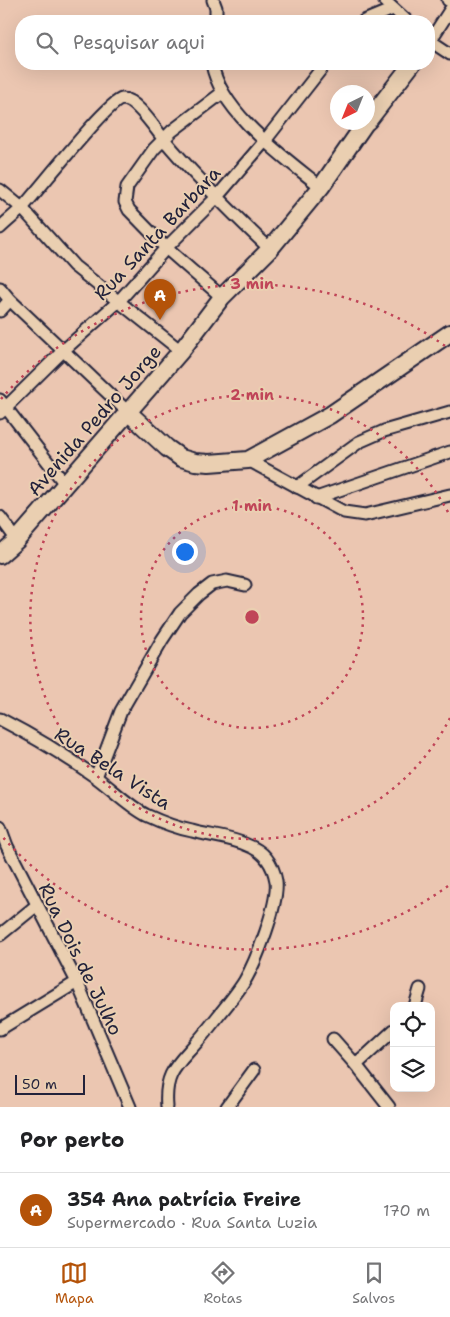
<!DOCTYPE html>
<html lang="pt">
<meta charset="utf-8">
<style>
:root{--surface:#fff;--page:#f6f6f6;--text:#202124;--muted:#757577;--line:#e0e0e0;--accent:#b45309}
body{margin:0;font-family:"Shantell Sans",sans-serif;background:var(--page);color:var(--text)}
.controls{position:absolute;right:15px;bottom:15px;display:grid;overflow:hidden;border-radius:10px;box-shadow:0 5px 20px #0002}
.controls button{width:45px;height:45px;display:grid;place-items:center;padding:0;border:0;border-bottom:1px solid var(--line);background:var(--surface);color:var(--text);font:25px sans-serif}
.compass{position:absolute;left:330px;top:85px;width:45px;height:45px;border-radius:50%;background:var(--surface);box-shadow:0 5px 20px #0002;rotate:223deg}
.scale{position:absolute;left:15px;bottom:12px;width:70px;box-sizing:border-box;padding-left:5px;border:2px solid #22223b;border-top:0;font-size:14px;line-height:18px;white-space:nowrap;color:#22223b;-webkit-text-stroke:4px #eacfb1;paint-order:stroke}
.you{position:absolute;left:184px;top:551px;width:18px;height:18px;margin:-12px;border:4px solid #fff;border-radius:50%;background:#1a73e8;box-shadow:0 0 0 8px #1a73e833}
.badge{display:grid;place-items:center;width:32px;height:32px;border-radius:50%;background:var(--accent);color:#fff;font-size:16px;font-weight:700}
.pin{position:absolute;translate:-50% -41px;filter:drop-shadow(0 1px 2px #0008)}
.pin::after{content:'';position:absolute;top:26px;width:18px;height:15px;background:inherit;clip-path:polygon(0 0,100% 0,50% 100%)}
.list{margin:0;padding:0;list-style:none}
h2{display:flex;justify-content:space-between;align-items:center;height:65px;margin:0;padding:0 20px;font-size:21px}
h2 small{font-size:16px;font-weight:400;color:var(--muted)}
.list li{display:grid;grid-template-columns:32px 1fr auto;gap:15px;align-items:center;box-sizing:border-box;height:75px;padding:0 20px;border-top:1px solid var(--line)}
.list b{display:block;font-size:19px;white-space:nowrap}
.list p{margin:0;font-size:16px;white-space:nowrap;color:var(--muted)}
.list em{font-size:16px;font-style:normal;color:var(--muted)}
.icon{flex:none;width:28px;height:28px;fill:none;stroke:currentColor;stroke-width:2;stroke-linecap:round;stroke-linejoin:round}
.map{position:relative;flex:none;width:450px;height:1107px;overflow:hidden}
.search{position:absolute;background:var(--surface);box-shadow:0 5px 20px #0002;left:15px;right:15px;top:15px;height:55px;display:flex;align-items:center;gap:12px;box-sizing:border-box;padding:0 18px;border-radius:20px;color:var(--muted);font-size:19px}
.sheet{height:140px;background:var(--surface)}
nav{display:flex;justify-content:space-around;align-items:center;box-sizing:border-box;height:70px;border-top:1px solid var(--line);background:var(--surface);font-size:14px;color:var(--muted)}
nav a{display:grid;justify-items:center;gap:2px}
nav .on{color:var(--accent)}
.map>svg:first-child{display:block}
.lines{fill:none;stroke-linecap:round;stroke-linejoin:round}
.street-casing{stroke:#22223b;stroke-width:15}
.secondary-casing{stroke:#22223b;stroke-width:20}
.street{stroke:#eacfb1;stroke-width:11}
.secondary{stroke:#eacfb1;stroke-width:16}
.ring{fill:none;stroke:#c04558;stroke-width:2.5;stroke-dasharray:2.5 5}
.labels{text-anchor:middle;stroke-width:4;stroke-linejoin:round;paint-order:stroke}
.street-label{font-size:19px;fill:#22223b;stroke:#eacfb1}
.centre{fill:#c04558;stroke:#eacfb1;stroke-width:2.5}
.ring-label{font-size:15px;text-anchor:middle;font-weight:bold;fill:#c04558;stroke:#eacfb1;stroke-width:4;stroke-linejoin:round;paint-order:stroke}
</style>
<div class="map">
<svg width="450" height="1107" viewBox="0 0 450 1107">
<rect width="100%" height="100%" fill="#ebc6b1"/>
<filter id="ink" filterUnits="userSpaceOnUse"><feTurbulence type="fractalNoise" baseFrequency=".02" numOctaves="2"/><feDisplacementMap in="SourceGraphic" scale="10" xChannelSelector="R" yChannelSelector="G"/><feConvolveMatrix kernelMatrix="1 2 1 2 8 2 1 2 1" color-interpolation-filters="sRGB"/></filter>
<g filter="url(#ink)">
<g class="lines">
<g class="street-casing">
<g id="street">
<path d="M213,0L216,8V21"/>
<path d="M384,0L407,21"/>
<path d="M448,0L450,1"/>
<path d="M364,21L393,9"/>
<path d="M429,40L450,54"/>
<path d="M430,41L450,10"/>
<path d="M212,64C221,113 284,157 321,187"/>
<path d="M0,190L22,208L74,266L181,351"/>
<path d="M0,228C7,221 15,215 22,208C37,192 108,101 122,99C135,98 154,127 162,137C195,177 232,213 270,249"/>
<path d="M0,288L10,300L129,413"/>
<path d="M222,297L166,248L129,210L125,202L127,187L154,149L172,131L222,93"/>
<path d="M0,311L10,300"/>
<path d="M0,400L65,484"/>
<path d="M0,413L64,350L119,301L166,248L216,198L264,142L325,64"/>
<path d="M248,460L344,512L365,515L450,495"/>
<path d="M297,487L359,442L384,431L450,412"/>
<path d="M316,498L450,452"/>
<path d="M0,517L17,540"/>
<path d="M0,719C31,735 69,758 97,778C113,790 129,806 146,815C161,822 176,828 192,831C211,836 230,837 247,845C264,851 273,864 276,881C279,903 256,962 244,982C237,993 228,1004 219,1015C212,1024 205,1033 197,1042C177,1065 164,1073 167,1107"/>
<path d="M96,777L121,711L162,640L180,613L199,594L212,584L227,581L245,585"/>
<path d="M0,827L7,846L77,982L130,1107"/>
<path d="M0,935L37,905"/>
<path d="M415,1006L420,989"/>
<path d="M0,1029L77,982"/>
<path d="M333,1039L356,1065L389,1107"/>
<path d="M356,1065L394,1030"/>
<path d="M227,1107L254,1070"/>
</g>
</g>
<g class="secondary-casing">
<g id="secondary">
<path d="M429,43L430,41"/>
<path d="M368,121L412,64"/>
<path d="M129,413L167,448L181,458L195,462L209,463L248,460L330,415L450,333"/>
<path d="M0,555L17,540L181,351L222,297L270,249L321,187L366,122"/>
</g>
</g>
<use href="#street" class="street"/>
<use href="#secondary" class="secondary"/>
</g>
</g>
<g class="ring">
<circle cx="252" cy="617" r="111"/>
<path d="M450 718A222 222 0 1 1 450 516"/>
<path d="M448 886A333 333 0 0 1 1 835M1 399A333 333 0 0 1 448 348"/>
</g>
<g class="labels">
<g class="street-label">
<text transform="translate(157 233) rotate(-47)" y="7">Rua Santa Barbara</text>
<text transform="translate(94 420) rotate(-49)" y="7">Avenida Pedro Jorge</text>
<text transform="translate(113 768) rotate(33)" y="7">Rua Bela Vista</text>
<text transform="translate(81 959) rotate(64)" y="7">Rua Dois de Julho</text>
</g>
</g>
<circle cx="252" cy="617" r="8" class="centre"/>
<g class="ring-label">
<text x="252" y="289">3 min</text>
<text x="252" y="400">2 min</text>
<text x="252" y="511">1 min</text>
</g>
</svg>
<div class="controls">
<button><svg class="icon" aria-label="locate" viewBox="0 0 24 24"><circle cx="12" cy="12" r="6"/><path d="M12 2v4M12 18v4M2 12h4M18 12h4"/></svg></button>
<button><svg class="icon" aria-label="layers" viewBox="0 0 24 24"><path d="M12 4l9 5-9 5-9-5zM3 14l9 5 9-5"/></svg></button>
</div>
<svg class="compass" viewBox="-18 -18 36 36"><path d="M0-13l5 13h-10z" fill="#e53935"/><path d="M0 13l5-13h-10z" fill="#757577"/></svg>
<div class="scale">50 m</div>
<div class="you"></div>
<div class="pin badge" style="left:160px;top:320px">A</div>
<div class="search"><svg class="icon" aria-label="search" viewBox="0 0 24 24"><circle cx="10" cy="10" r="6"/><path d="M15 15l6 6"/></svg>Pesquisar aqui</div>
</div>
<section class="sheet">
<h2>Por perto<small></small></h2>
<ul class="list">
<li><span class="badge">A</span><div><b>354 Ana patrícia Freire</b><p>Supermercado · Rua Santa Luzia</p></div><em>170 m</em></li>
</ul>
</section>
<nav>
<a class="on"><svg class="icon" aria-label="map" viewBox="0 0 24 24"><path d="M3 6l6-2 6 2 6-2v14l-6 2-6-2-6 2zM9 4v14M15 6v14"/></svg>Mapa</a>
<a><svg class="icon" aria-label="directions" viewBox="0 0 24 24"><path d="M12 3l9 9-9 9-9-9zM9 14v-3h6M13 9l2 2-2 2"/></svg>Rotas</a>
<a><svg class="icon" aria-label="saved" viewBox="0 0 24 24"><path d="M7 4h10v16l-5-4-5 4z"/></svg>Salvos</a>
</nav>
